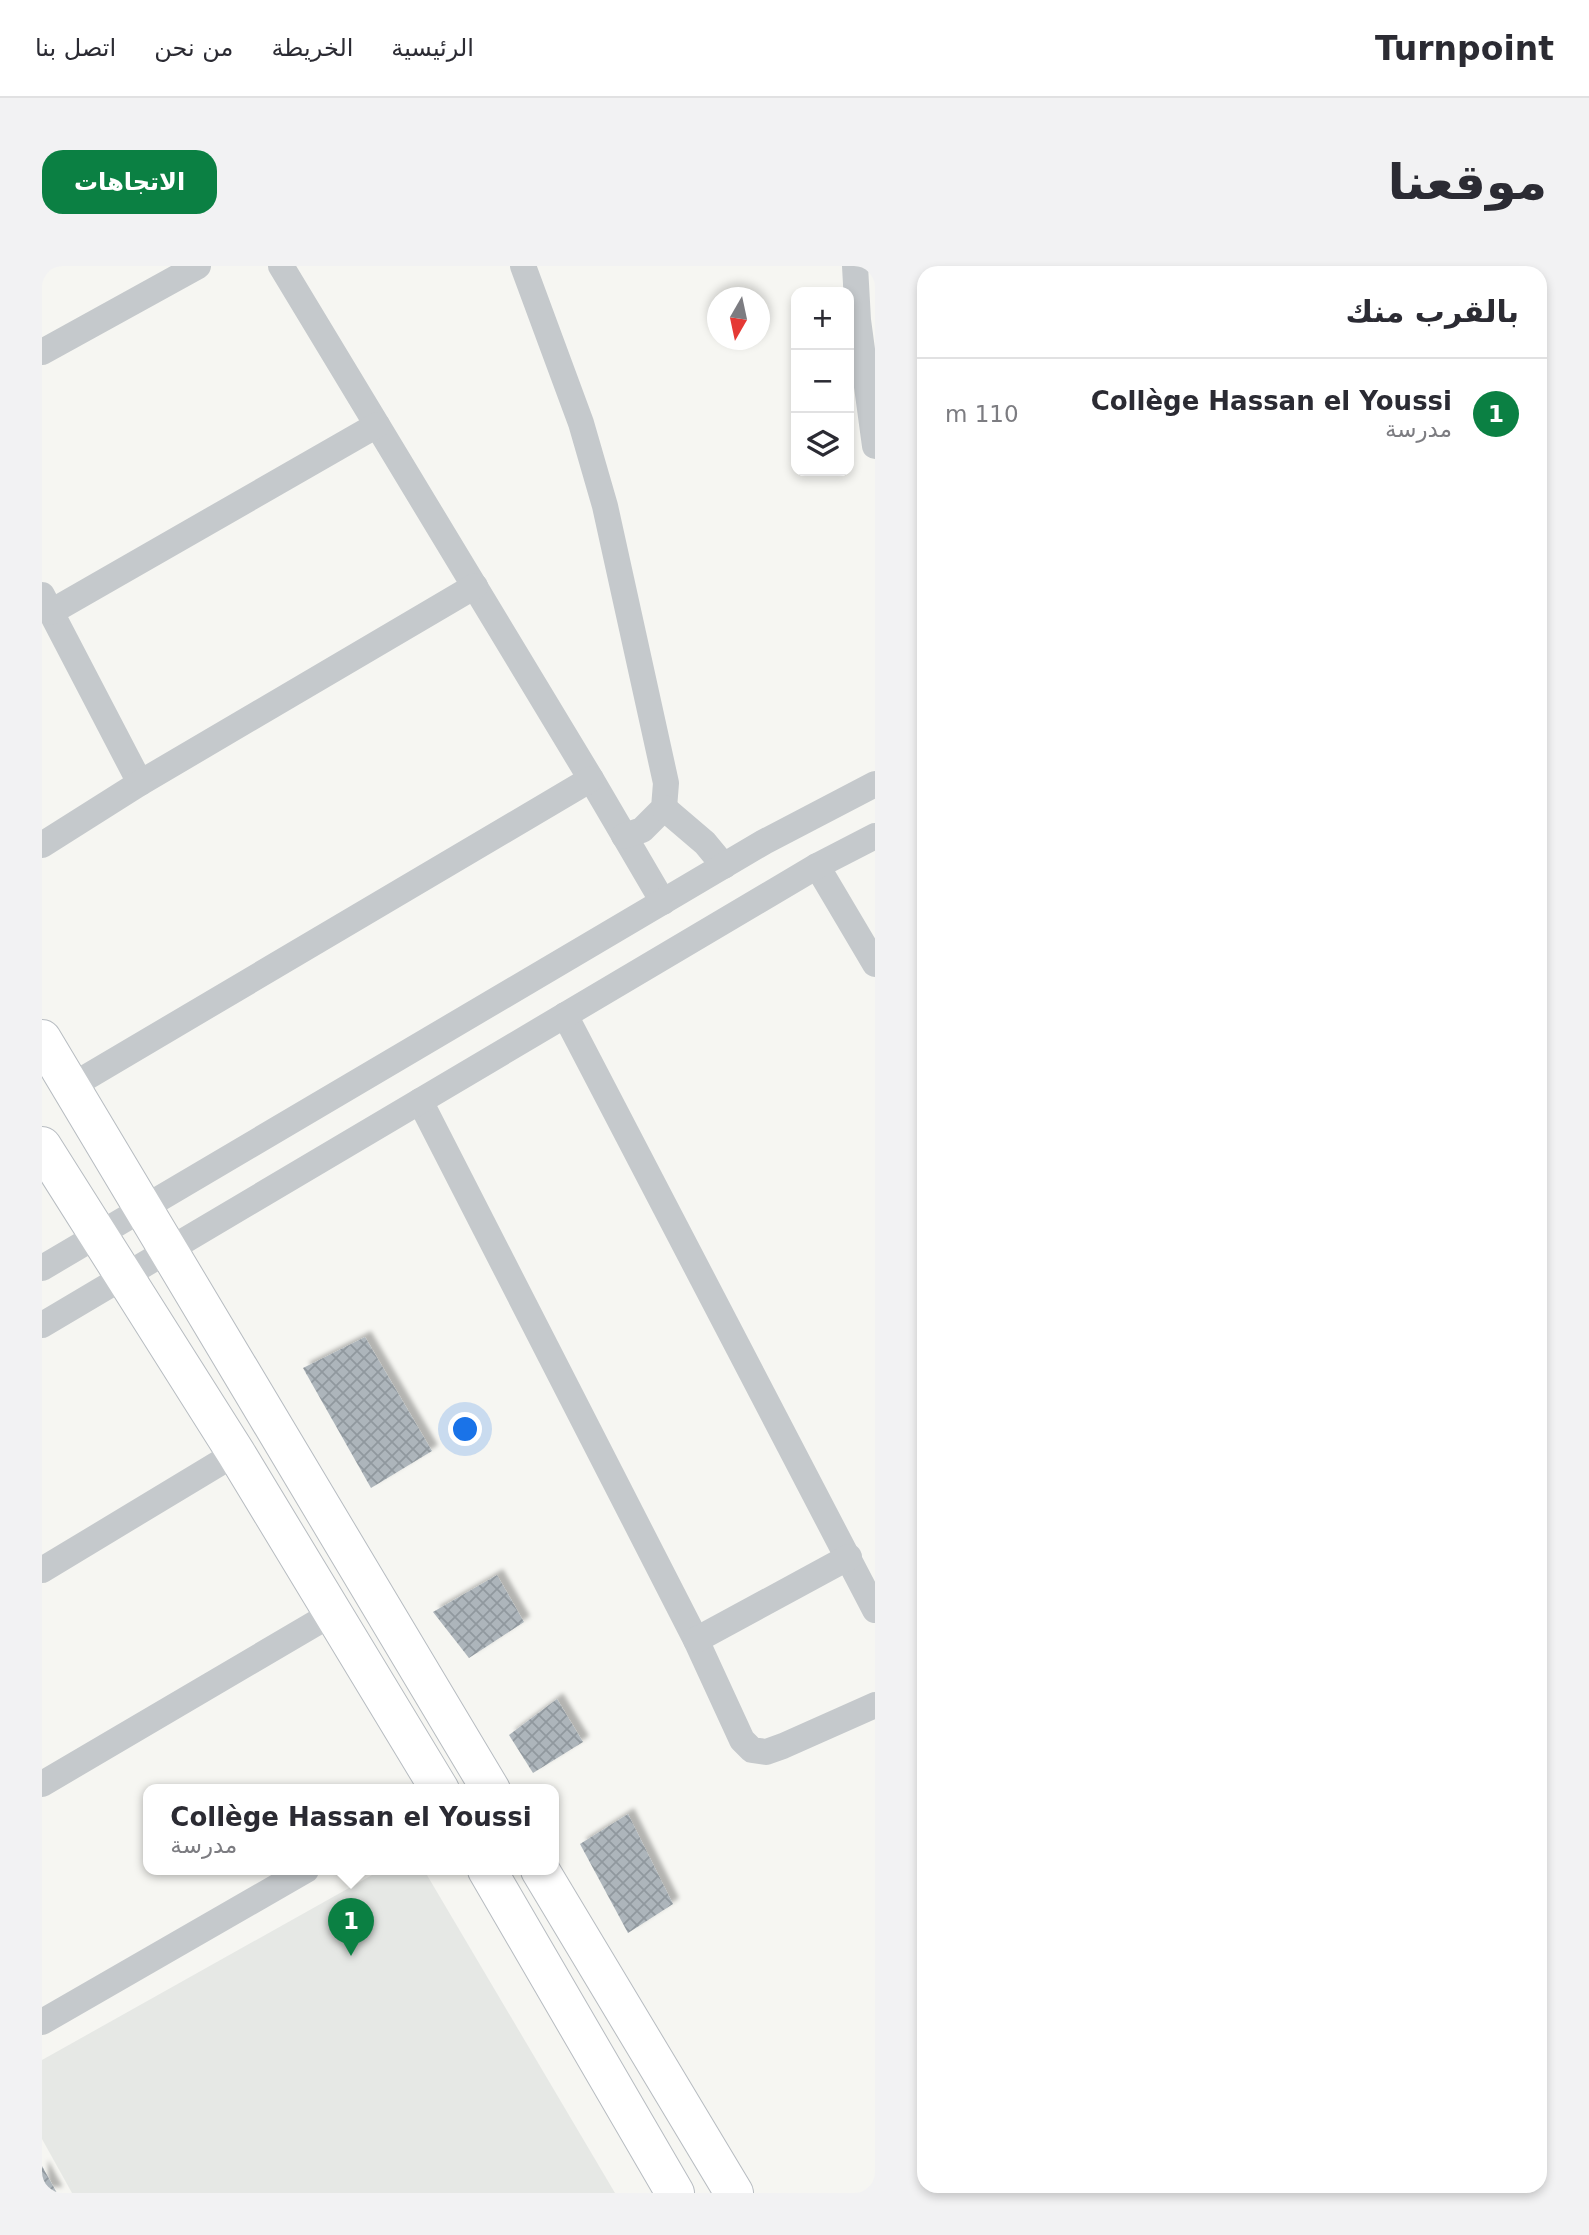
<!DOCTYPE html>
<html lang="ar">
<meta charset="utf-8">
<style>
:root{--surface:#fff;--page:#f2f2f3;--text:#2b2b33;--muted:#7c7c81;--line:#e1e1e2;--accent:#0b8043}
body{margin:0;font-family:"DejaVu Sans","Noto Sans Arabic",sans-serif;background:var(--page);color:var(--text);direction:rtl}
.controls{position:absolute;right:21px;top:21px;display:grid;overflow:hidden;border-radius:14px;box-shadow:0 4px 10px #0003}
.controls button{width:63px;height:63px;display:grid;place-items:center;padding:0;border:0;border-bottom:2px solid var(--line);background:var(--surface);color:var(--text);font:35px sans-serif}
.compass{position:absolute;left:665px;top:21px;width:63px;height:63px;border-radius:50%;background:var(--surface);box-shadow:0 4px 10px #0003;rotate:189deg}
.you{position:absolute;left:424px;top:1164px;width:24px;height:24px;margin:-18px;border:5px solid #fff;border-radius:50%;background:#1a73e8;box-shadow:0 0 0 10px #1a73e833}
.badge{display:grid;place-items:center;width:46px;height:46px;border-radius:50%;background:var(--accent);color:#fff;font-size:23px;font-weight:700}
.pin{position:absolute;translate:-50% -58px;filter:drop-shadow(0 2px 4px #0008)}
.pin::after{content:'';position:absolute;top:37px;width:24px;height:21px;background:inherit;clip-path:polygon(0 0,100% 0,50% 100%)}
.popup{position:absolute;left:101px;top:1518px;width:416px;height:91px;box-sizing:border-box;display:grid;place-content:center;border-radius:14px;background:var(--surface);filter:drop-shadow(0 2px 5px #0005);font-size:23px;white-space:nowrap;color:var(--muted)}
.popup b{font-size:26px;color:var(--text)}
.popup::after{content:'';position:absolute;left:50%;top:100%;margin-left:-14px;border:14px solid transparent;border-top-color:var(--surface)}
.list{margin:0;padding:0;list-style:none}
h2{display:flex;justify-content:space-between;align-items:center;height:91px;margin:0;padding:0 28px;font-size:30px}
h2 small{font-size:23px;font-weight:400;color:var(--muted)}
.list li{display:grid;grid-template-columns:46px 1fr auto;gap:21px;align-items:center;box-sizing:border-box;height:112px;padding:0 28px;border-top:2px solid var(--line)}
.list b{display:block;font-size:26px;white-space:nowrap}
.list p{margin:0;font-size:23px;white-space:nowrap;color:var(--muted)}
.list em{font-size:23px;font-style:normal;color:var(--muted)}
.icon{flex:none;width:38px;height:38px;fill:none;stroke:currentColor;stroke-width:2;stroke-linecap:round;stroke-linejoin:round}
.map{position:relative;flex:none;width:833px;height:1927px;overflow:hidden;direction:ltr;border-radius:21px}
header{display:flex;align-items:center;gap:42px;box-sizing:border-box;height:98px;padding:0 35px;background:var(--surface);border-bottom:2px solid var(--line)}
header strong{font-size:33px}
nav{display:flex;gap:38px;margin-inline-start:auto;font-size:24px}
.intro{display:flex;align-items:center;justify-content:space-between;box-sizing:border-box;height:168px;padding:0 42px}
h1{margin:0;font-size:49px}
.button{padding:18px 32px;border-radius:21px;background:var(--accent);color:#fff;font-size:24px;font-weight:700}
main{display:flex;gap:42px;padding:0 42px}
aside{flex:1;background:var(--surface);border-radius:21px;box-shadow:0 4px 10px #0003}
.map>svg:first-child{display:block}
.built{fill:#e6e8e5}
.building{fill:url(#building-cross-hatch);filter:url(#shadow)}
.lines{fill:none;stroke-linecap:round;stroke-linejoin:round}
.secondary-casing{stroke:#b7bcc1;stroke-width:40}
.street{stroke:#c5c9cc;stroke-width:26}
.secondary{stroke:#fff;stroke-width:38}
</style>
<header>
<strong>Turnpoint</strong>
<nav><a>الرئيسية</a><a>الخريطة</a><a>من نحن</a><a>اتصل بنا</a></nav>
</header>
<div class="intro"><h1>موقعنا</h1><a class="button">الاتجاهات</a></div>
<main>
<aside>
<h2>بالقرب منك<small></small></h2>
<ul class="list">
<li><span class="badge">1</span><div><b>Collège Hassan el Youssi</b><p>مدرسة</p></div><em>110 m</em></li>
</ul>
</aside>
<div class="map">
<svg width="833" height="1927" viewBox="0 0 833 1927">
<defs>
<pattern id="building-cross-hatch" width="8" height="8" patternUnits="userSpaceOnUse" patternTransform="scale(1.75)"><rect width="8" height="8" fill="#adb5bb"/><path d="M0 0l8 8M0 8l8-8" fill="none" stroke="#90989e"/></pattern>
<filter id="shadow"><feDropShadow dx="6" dy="-6" stdDeviation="2" flood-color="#0004"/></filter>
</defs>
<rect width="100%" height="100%" fill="#f6f6f2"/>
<path class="built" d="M339,1604H382L573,1927H30L0,1873V1794Z"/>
<g class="building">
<path d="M323,1071L390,1185L329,1222L261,1102Z"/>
<path d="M455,1309L482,1356L427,1392L391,1346Z"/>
<path d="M515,1433L541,1476L491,1507L467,1469Z"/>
<path d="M586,1548L631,1638L586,1667L538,1578Z"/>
<path d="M0,1900L15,1927H0Z"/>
</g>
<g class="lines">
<g class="secondary-casing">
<g id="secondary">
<path d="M0,773L449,1524"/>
<path d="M0,880L194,1187L398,1524"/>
<path d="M445,1604L633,1927"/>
<path d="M498,1604L692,1927"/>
</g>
</g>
<g class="street">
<path d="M239,0L549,513L621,636"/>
<path d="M481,0L539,157L563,240L624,517L622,542L600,564L582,570"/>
<path d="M813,0L816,54L833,180"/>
<path d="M0,86L156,0"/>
<path d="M0,329L98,517"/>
<path d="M9,346L335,159"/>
<path d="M622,542L663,577L682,600"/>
<path d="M0,579L98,517L433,320"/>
<path d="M775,600L833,698"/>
<path d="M523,749L833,1344"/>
<path d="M28,821L549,513"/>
<path d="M378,835L654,1374L700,1474L710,1484L724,1486L741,1480L833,1439"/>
<path d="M0,1002L722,576L833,518"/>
<path d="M0,1059L775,600L833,570"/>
<path d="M0,1304L194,1187"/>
<path d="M654,1374L807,1291"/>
<path d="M0,1518L291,1347"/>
<path d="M0,1756L264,1604"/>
</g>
<use href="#secondary" class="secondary"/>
</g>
</svg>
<div class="controls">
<button>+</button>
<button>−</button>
<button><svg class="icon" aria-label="layers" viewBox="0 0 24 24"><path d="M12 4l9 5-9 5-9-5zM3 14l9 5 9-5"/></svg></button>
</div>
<svg class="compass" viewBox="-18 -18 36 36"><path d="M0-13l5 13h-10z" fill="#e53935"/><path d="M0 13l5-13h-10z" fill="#7c7c81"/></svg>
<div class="you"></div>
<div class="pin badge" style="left:309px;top:1690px">1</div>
<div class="popup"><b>Collège Hassan el Youssi</b>مدرسة</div>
</div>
</main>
